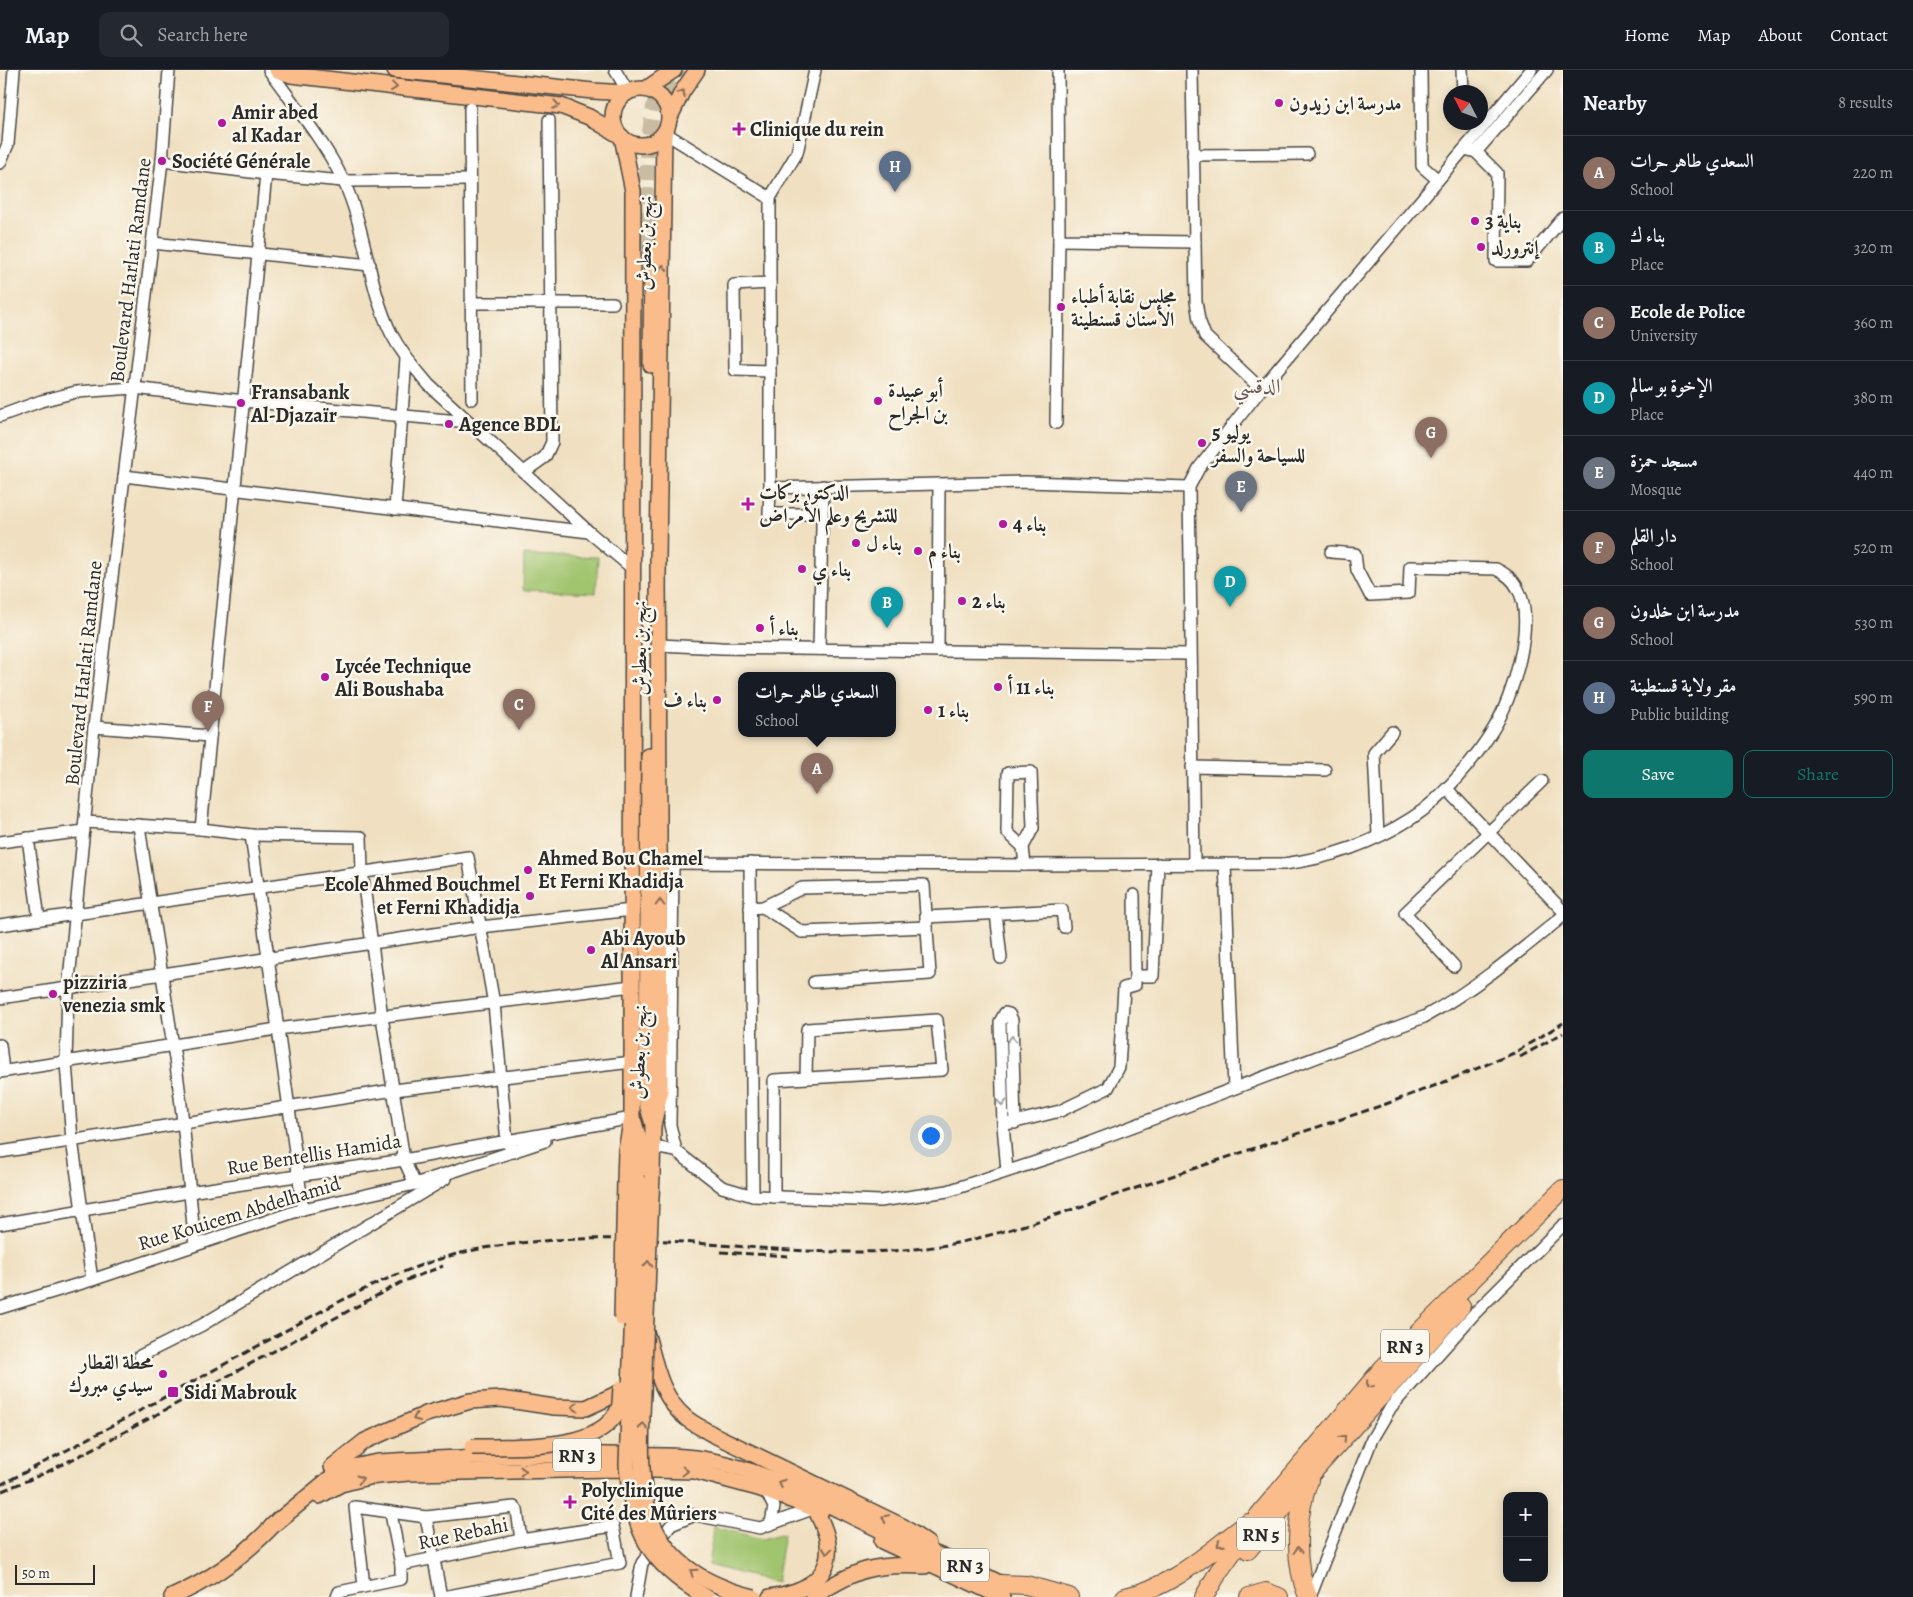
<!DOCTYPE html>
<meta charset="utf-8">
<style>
:root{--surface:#171b24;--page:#242831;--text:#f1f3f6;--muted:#9ea1a6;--line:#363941;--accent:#0f766e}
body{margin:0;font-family:Alegreya,Amiri,serif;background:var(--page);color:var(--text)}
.controls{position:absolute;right:15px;bottom:15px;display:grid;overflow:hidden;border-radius:10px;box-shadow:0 2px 12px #0003}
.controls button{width:45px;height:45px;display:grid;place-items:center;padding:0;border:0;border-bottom:1px solid var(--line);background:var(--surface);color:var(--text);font:25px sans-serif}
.compass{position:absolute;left:1443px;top:15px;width:45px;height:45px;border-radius:50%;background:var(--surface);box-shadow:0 2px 12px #0003;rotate:312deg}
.scale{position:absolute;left:15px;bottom:12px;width:80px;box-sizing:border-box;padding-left:5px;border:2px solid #2b2b2b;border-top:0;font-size:14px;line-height:18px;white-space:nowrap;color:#2b2b2b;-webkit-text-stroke:4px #fbf7ec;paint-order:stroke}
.you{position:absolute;left:930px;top:1065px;width:18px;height:18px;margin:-12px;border:4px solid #fff;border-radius:50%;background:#1a73e8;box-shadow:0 0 0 8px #1a73e833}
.badge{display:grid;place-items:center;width:32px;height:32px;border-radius:50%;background:var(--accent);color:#fff;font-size:16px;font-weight:700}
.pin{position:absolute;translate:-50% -41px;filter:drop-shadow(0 1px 2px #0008)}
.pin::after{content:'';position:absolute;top:26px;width:18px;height:15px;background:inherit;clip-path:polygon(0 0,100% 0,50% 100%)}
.popup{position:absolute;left:738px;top:602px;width:158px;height:65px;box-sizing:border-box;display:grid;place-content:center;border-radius:10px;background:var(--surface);filter:drop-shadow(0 1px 4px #0005);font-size:16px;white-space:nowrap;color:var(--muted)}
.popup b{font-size:19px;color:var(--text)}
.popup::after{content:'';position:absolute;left:50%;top:100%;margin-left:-10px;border:10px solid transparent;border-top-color:var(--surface)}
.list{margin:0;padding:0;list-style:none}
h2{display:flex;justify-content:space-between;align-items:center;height:65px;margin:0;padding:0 20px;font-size:21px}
h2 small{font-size:16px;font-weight:400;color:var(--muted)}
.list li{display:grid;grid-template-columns:32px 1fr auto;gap:15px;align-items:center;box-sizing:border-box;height:75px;padding:0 20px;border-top:1px solid var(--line)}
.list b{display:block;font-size:19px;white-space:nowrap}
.list p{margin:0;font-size:16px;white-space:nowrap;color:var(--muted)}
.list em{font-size:16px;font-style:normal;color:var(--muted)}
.actions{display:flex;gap:10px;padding:15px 20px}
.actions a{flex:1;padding:11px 0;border:1px solid var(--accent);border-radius:10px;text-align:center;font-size:18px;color:var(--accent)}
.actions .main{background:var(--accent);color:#fff}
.icon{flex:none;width:28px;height:28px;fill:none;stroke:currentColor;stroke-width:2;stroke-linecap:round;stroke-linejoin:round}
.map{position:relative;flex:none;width:1563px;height:1527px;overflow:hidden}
header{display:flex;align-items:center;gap:30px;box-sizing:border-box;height:70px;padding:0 25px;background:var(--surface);border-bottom:1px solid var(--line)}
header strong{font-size:24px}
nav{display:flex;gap:28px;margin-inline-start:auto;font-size:18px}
.search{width:350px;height:45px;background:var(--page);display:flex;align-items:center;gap:12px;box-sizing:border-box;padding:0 18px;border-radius:10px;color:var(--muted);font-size:19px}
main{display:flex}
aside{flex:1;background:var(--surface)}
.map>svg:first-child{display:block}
.green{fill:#a1c46e;stroke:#66784c}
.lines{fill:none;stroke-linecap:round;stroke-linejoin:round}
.major-tunnel{stroke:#c9bca3;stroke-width:15;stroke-dasharray:15 8;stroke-linecap:butt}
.minor-casing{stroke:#494642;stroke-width:14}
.major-casing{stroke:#494642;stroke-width:18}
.highway-casing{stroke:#494642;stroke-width:20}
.minor{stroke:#fff;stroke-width:11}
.major{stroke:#f9bc8a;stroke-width:15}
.highway{stroke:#f9bc8a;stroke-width:18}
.rail{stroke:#2b2b2b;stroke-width:3;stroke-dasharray:8 4;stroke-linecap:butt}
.major-bridge-casing{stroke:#494642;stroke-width:18;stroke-linecap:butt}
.major-bridge{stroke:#f9bc8a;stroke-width:15}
.oneway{stroke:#886c56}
.oneway2{stroke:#a0a0a0}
.poi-dot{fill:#b5179e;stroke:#fbf7ec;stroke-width:2}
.labels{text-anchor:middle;stroke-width:5;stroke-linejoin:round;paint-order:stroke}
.shield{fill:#fbf7ec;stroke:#696865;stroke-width:1}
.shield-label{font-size:19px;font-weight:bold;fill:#2b2b2b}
.poi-label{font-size:20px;font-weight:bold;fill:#2b2b2b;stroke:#fbf7ec;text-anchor:start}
.street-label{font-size:20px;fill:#2b2b2b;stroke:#fbf7ec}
.neighbourhood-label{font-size:21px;fill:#695861;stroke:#fbf7ec}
</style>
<header>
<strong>Map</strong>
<div class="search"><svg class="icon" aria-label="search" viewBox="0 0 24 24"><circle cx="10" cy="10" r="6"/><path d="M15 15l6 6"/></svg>Search here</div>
<nav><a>Home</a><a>Map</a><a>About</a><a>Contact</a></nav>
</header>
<main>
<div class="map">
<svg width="1563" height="1527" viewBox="0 0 1563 1527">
<rect width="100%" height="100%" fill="#fbf7ec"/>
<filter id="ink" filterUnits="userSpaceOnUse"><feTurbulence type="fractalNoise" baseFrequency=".02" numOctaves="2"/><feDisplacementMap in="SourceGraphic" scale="10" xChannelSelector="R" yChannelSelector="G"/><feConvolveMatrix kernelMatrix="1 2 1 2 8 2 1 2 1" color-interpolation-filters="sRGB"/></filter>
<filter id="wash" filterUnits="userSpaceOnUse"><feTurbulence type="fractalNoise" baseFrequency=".0096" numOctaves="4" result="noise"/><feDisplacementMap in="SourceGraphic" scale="20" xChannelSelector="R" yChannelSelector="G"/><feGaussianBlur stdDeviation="1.12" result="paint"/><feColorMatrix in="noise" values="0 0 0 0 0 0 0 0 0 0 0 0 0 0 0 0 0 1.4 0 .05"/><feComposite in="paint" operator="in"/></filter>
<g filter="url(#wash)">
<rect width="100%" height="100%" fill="#f0e0c1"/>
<g class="green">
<path d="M524,485L598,487L596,523L523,520Z"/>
<path d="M714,1457L763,1469L784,1463L776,1513L708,1495Z"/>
</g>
</g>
<g filter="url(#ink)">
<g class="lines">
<path class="major-tunnel" d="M645,179L647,76L654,34L684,0"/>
<g class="minor-casing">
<g id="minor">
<path d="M269,0C294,35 324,71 343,110C366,158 368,216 391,263C401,283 415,298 429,315L589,462L633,499"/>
<path d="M615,0L628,22"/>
<path d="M815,0L797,83L770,128V418L1026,412L1189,417"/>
<path d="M1058,0L1059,170L1195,172"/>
<path d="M1192,0L1196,231L1199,250L1205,266L1261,319"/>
<path d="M1421,0L1422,96L1438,110"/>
<path d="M1462,0L1463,22"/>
<path d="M470,38L472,329"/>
<path d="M665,63L770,128"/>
<path d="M1465,79L1476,82L1497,103L1496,191H1527L1563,148"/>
<path d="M1476,82L1547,0"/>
<path d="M1193,85L1307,84"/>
<path d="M162,91L266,104L343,111L469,110"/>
<path d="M0,93L8,74L14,0"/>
<path d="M152,173L370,195"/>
<path d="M770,213L734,215L735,300L770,301"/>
<path d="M471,233H613"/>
<path d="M0,346L41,331L76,322L134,318L244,331L469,352"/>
<path d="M1056,353L1059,170"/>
<path d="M524,402L545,387L552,372L549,50"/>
<path d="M124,406L589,462"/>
<path d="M770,418L769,444H822"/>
<path d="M395,439L406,289"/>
<path d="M659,575L721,578L1190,584"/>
<path d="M819,579L823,416"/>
<path d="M938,581L939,414"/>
<path d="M94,657L210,666"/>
<path d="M1192,697L1325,700"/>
<path d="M1446,718L1563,841"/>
<path d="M85,752L201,759L251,765L361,767L362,802L382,947L404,1090L415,1114"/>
<path d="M139,755C149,829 162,902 173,976C184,1042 188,1109 195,1175"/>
<path d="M201,759L266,104"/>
<path d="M251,765L303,1139"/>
<path d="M1378,765L1374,683L1392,662"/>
<path d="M28,768L39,849"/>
<path d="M0,772L84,761"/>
<path d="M1023,777L1007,762L1008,703L1031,702L1033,758L1023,777L1025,795"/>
<path d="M660,793L1025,795L1284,794C1330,788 1373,773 1412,748C1442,729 1476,688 1494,658C1513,627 1536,552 1518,519C1513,509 1506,504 1496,499L1410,497L1409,523L1370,525L1357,500L1355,484L1331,482"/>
<path d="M673,793L670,1055L676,1081"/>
<path d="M750,793L753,1126"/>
<path d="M1194,793L1189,417L1199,398L1261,319L1531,0"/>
<path d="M1225,794L1234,1018"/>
<path d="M1134,825L1135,906"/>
<path d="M763,837L802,862L927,857"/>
<path d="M750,838L763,837L802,818L924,815L930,904L814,912"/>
<path d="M996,843L1001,888"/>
<path d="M926,847L1062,840L1064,857"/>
<path d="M0,855L468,787L494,934L507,1072L514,1082"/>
<path d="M1454,896L1405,843L1542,711"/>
<path d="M0,928L481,857L632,840"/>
<path d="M0,975L3,1001"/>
<path d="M0,1002L277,959L632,916"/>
<path d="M1003,1055L1000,952L1005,943L1009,944L1012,950L1015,1053"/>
<path d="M653,1077L676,1081L722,1117L753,1126L880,1131L948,1121L1051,1087L1424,947C1475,919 1519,882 1563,846"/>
<path d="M0,1082L394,1020L632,992"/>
<path d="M1007,1101L1003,1055L1060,1041L1108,1018L1119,997L1124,918L1135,915V906H1153L1158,794"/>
<path d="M774,1127V1010L942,1000L937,950L807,959L806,1008"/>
<path d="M0,1154L189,1122L404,1090L632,1048"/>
<path d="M92,1210L72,1070L66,993L68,920L94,657L162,91L169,0"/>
<path d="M0,1238L92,1210L303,1139L415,1114L545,1071"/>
<path d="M140,1286L202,1255L445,1109"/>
<path d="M766,1421L774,1437L771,1453"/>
<path d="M391,1444L401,1495"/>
<path d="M426,1447L441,1527"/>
<path d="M364,1516L355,1437L426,1447L514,1437L517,1440L521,1470"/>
<path d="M337,1527L339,1522L401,1509V1495L521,1470L613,1456L620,1493L443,1527"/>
<path d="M636,1527L642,1493L671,1455L695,1445L760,1458L815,1438"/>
<path d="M1310,1527L1372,1369L1391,1337L1474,1244L1563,1155"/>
</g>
</g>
<g class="major-casing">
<g id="major">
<path d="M277,0L291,5L561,36L589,47L619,65"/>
<path d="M395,0L593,21L626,23"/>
<circle cx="641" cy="47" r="28"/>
<path d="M646,19L674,0"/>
<path d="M670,47L682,22L697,0"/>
<path d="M622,67L633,121L632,1048L626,1080L625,1110"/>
<path d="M651,295L652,180"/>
<path d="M649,686L647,1034L653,1054"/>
<path d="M634,1052L640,1073L638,1111"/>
<path d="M652,1106L653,1056L660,1023L658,490L664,63"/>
<path d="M647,1265C655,1293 661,1328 686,1348C693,1354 704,1359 712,1364L902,1456L928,1474"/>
<path d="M332,1397L365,1371L426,1344L470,1331L501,1329L554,1337L586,1338L621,1322"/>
<path d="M319,1426L341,1414L368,1407L408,1403L612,1399L695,1401L758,1418L821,1441"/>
<path d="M272,1456L334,1405L353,1397L378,1392C455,1388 531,1384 608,1385C643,1386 679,1384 713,1391C776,1404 830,1437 887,1463C925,1481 964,1494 1001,1514"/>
<path d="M882,1471L1002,1527"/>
<path d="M172,1527C213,1509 249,1482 279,1449"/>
<path d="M770,1527C800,1523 832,1511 828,1474C827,1462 820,1449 815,1438"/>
<path d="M813,1527C856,1499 874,1493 925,1496"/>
</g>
</g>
<g class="highway-casing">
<g id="highway">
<path d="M1248,1480L1310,1405L1461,1236"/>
<path d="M1001,1514L1026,1515L1069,1527"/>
<path d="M1125,1527C1174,1517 1209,1481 1248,1453"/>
<path d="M1204,1527L1219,1501L1259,1445L1383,1298L1563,1119"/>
<path d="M1249,1527L1266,1522L1279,1527"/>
<path d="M1308,1527C1293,1491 1296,1447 1309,1410"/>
</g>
</g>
<use href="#minor" class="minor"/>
<use href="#major" class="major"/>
<use href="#highway" class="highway"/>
<g class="rail">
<path d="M1520,987L1563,963"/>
<path d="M721,1182L788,1186"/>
<path d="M0,1415C87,1371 171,1323 256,1277C331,1236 412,1187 498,1176C538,1170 578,1168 619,1169C717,1171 816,1189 915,1179C955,1176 994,1164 1032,1153L1386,1034L1447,1011L1514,983L1563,953"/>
<path d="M2,1421L43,1404L89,1381L402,1212L443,1196"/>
</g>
<g class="major-bridge-casing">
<g id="major-bridge">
<path d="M652,1106C649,1172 646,1237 644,1303C642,1347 636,1414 653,1454C671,1497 712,1517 754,1527"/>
<path d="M638,1111L627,1395C632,1460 648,1494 706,1527"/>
<path d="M622,1248L625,1110"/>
<path d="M472,1377C511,1376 601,1383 619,1338C621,1332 620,1325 621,1319"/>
</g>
</g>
<use href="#major-bridge" class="major-bridge"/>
</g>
<defs><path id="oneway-chevron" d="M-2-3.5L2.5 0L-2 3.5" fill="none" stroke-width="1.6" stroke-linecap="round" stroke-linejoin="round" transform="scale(1.25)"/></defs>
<g class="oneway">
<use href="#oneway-chevron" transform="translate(394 17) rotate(7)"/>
<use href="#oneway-chevron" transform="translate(682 23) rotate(-60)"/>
<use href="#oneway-chevron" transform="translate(556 35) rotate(11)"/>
<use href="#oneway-chevron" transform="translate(663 198) rotate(-89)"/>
<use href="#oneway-chevron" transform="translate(660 833) rotate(-90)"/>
<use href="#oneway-chevron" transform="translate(648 1194) rotate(-88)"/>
<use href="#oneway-chevron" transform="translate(1369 1315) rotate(130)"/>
<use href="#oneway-chevron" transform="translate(575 1337) rotate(-180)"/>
<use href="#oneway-chevron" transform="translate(416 1348) rotate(156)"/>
<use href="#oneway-chevron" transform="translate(643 1356) rotate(-91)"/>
<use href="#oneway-chevron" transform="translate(1343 1368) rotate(-49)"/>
<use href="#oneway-chevron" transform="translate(523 1401) rotate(-1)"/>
<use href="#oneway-chevron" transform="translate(685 1401) rotate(1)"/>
<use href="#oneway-chevron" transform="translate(360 1409) rotate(-14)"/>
<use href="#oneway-chevron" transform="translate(781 1413) rotate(-159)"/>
<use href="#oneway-chevron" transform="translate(885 1448) rotate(-154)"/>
<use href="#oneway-chevron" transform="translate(1220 1474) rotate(141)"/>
<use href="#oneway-chevron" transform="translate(1298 1480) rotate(-94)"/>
<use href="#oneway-chevron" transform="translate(827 1481) rotate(94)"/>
<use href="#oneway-chevron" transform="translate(693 1502) rotate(-145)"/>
</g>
<g class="oneway2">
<use href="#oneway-chevron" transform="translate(1012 969) rotate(-90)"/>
<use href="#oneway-chevron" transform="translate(1002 1033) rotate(88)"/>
</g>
</g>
<g class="poi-dot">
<circle cx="1279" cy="33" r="5"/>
<circle cx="222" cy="53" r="5"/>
<path d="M736.5 51.5h5v5h5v5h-5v5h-5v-5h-5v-5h5z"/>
<circle cx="162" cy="91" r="5"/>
<circle cx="1475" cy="151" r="5"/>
<circle cx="1481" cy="177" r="5"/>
<circle cx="1061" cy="237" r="5"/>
<circle cx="878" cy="331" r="5"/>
<circle cx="241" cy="333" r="5"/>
<circle cx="449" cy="354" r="5"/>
<circle cx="1202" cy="373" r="5"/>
<path d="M745.5 426.5h5v5h5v5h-5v5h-5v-5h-5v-5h5z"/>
<circle cx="1003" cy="454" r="5"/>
<circle cx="856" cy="473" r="5"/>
<circle cx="918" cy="481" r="5"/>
<circle cx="802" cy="499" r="5"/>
<circle cx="962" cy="531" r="5"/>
<circle cx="760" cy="558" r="5"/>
<circle cx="325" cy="607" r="5"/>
<circle cx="998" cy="617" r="5"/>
<circle cx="717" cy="630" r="5"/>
<circle cx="928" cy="640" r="5"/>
<circle cx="528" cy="800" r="5"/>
<circle cx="530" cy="826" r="5"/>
<circle cx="591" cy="880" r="5"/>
<circle cx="53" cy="924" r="5"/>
<circle cx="163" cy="1304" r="5"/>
<rect x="167" y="1316" width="12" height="12" rx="2.5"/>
<path d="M567.5 1424.5h5v5h5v5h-5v5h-5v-5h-5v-5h5z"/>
</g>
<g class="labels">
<g class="shield">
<rect x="1381" y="1259.5" width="48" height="33" rx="4"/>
<rect x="553" y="1368.5" width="48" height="33" rx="4"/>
<rect x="1237" y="1447.5" width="48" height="33" rx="4"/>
<rect x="941" y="1478.5" width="48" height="33" rx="4"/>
</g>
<g class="shield-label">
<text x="1405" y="1283">RN 3</text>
<text x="577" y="1392">RN 3</text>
<text x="1261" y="1471">RN 5</text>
<text x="965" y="1502">RN 3</text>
</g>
<g class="poi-label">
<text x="1289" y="40">مدرسة ابن زيدون</text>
<text x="232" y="49">Amir abed<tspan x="232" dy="23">al Kadar</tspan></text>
<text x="750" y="66">Clinique du rein</text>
<text x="172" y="98">Société Générale</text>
<text x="1485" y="158">بناية 3</text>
<text x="1491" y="184">إنترورلد</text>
<text x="1071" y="233">مجلس نقابة أطباء<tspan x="1071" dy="23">الأسنان قسنطينة</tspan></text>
<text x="888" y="327">أبو عبيدة<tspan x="888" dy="23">بن الجراح</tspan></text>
<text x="251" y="329">Fransabank<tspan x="251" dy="23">Al-Djazaïr</tspan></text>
<text x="459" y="361">Agence BDL</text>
<text x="1212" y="369">5 يوليو<tspan x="1212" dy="23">للسياحة والسفر</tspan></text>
<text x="759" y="429">الدكتور بركات<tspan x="759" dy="23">للتشريح وعلم الأمراض</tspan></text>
<text x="1013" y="461">بناء 4</text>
<text x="866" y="480">بناء ل</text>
<text x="928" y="488">بناء م</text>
<text x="812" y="506">بناء ي</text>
<text x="972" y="538">بناء 2</text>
<text x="770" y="565">بناء أ</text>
<text x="335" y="603">Lycée Technique<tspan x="335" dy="23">Ali Boushaba</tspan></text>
<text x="1008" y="624">بناء 11 أ</text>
<text x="707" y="637" text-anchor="end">بناء ف</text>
<text x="938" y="647">بناء 1</text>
<text x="538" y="795">Ahmed Bou Chamel<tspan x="538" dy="23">Et Ferni Khadidja</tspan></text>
<text x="520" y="821" text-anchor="end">Ecole Ahmed Bouchmel<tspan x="520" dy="23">et Ferni Khadidja</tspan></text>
<text x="601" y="875">Abi Ayoub<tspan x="601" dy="23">Al Ansari</tspan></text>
<text x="63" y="919">pizziria<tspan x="63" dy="23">venezia smk</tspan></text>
<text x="153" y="1299" text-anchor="end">محطة القطار<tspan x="153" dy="23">سيدي مبروك</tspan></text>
<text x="184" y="1329">Sidi Mabrouk</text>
<text x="581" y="1427">Polyclinique<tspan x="581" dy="23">Cité des Mûriers</tspan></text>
</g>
<g class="street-label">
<text transform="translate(644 173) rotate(-89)" y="7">نهج بن بعطوش</text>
<text transform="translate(130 200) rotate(-83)" y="7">Boulevard Harlati Ramdane</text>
<text transform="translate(639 578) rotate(-90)" y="7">نهج بن بعطوش</text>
<text transform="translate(83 603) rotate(-84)" y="7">Boulevard Harlati Ramdane</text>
<text transform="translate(638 982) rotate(-88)" y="7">نهج بن بعطوش</text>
<text transform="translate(314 1084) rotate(-9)" y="7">Rue Bentellis Hamida</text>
<text transform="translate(239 1143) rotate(-17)" y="7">Rue Kouicem Abdelhamid</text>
<text transform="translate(463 1463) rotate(-12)" y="7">Rue Rebahi</text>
</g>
<g class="neighbourhood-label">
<text x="1257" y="323">الدقسي</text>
</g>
</g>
</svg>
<div class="controls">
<button>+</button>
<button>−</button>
</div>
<svg class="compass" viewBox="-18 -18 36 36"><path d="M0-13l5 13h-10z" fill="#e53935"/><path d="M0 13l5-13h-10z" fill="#9ea1a6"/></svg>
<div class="scale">50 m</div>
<div class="you"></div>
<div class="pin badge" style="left:817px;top:724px;background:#8d6e63">A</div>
<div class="popup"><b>السعدي طاهر حرات</b>School</div>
<div class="pin badge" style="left:887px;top:558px;background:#0f9aa8">B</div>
<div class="pin badge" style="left:519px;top:660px;background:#8d6e63">C</div>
<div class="pin badge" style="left:1230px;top:537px;background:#0f9aa8">D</div>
<div class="pin badge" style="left:1241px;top:442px;background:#6b7280">E</div>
<div class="pin badge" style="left:208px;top:662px;background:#8d6e63">F</div>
<div class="pin badge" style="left:1431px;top:388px;background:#8d6e63">G</div>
<div class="pin badge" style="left:895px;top:122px;background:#5c6f8a">H</div>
</div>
<aside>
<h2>Nearby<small>8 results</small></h2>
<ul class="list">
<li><span class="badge" style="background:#8d6e63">A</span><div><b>السعدي طاهر حرات</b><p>School</p></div><em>220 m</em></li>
<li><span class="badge" style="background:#0f9aa8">B</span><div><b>بناء ك</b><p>Place</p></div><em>320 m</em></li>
<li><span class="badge" style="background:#8d6e63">C</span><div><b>Ecole de Police</b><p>University</p></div><em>360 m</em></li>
<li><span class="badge" style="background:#0f9aa8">D</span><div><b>الإخوة بو سالم</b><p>Place</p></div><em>380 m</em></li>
<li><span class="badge" style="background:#6b7280">E</span><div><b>مسجد حمزة</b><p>Mosque</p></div><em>440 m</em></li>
<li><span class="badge" style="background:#8d6e63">F</span><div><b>دار القلم</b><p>School</p></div><em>520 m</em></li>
<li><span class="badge" style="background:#8d6e63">G</span><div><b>مدرسة ابن خلدون</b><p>School</p></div><em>530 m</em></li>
<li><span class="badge" style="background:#5c6f8a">H</span><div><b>مقر ولاية قسنطينة</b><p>Public building</p></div><em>590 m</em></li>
</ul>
<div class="actions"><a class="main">Save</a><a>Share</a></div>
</aside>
</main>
